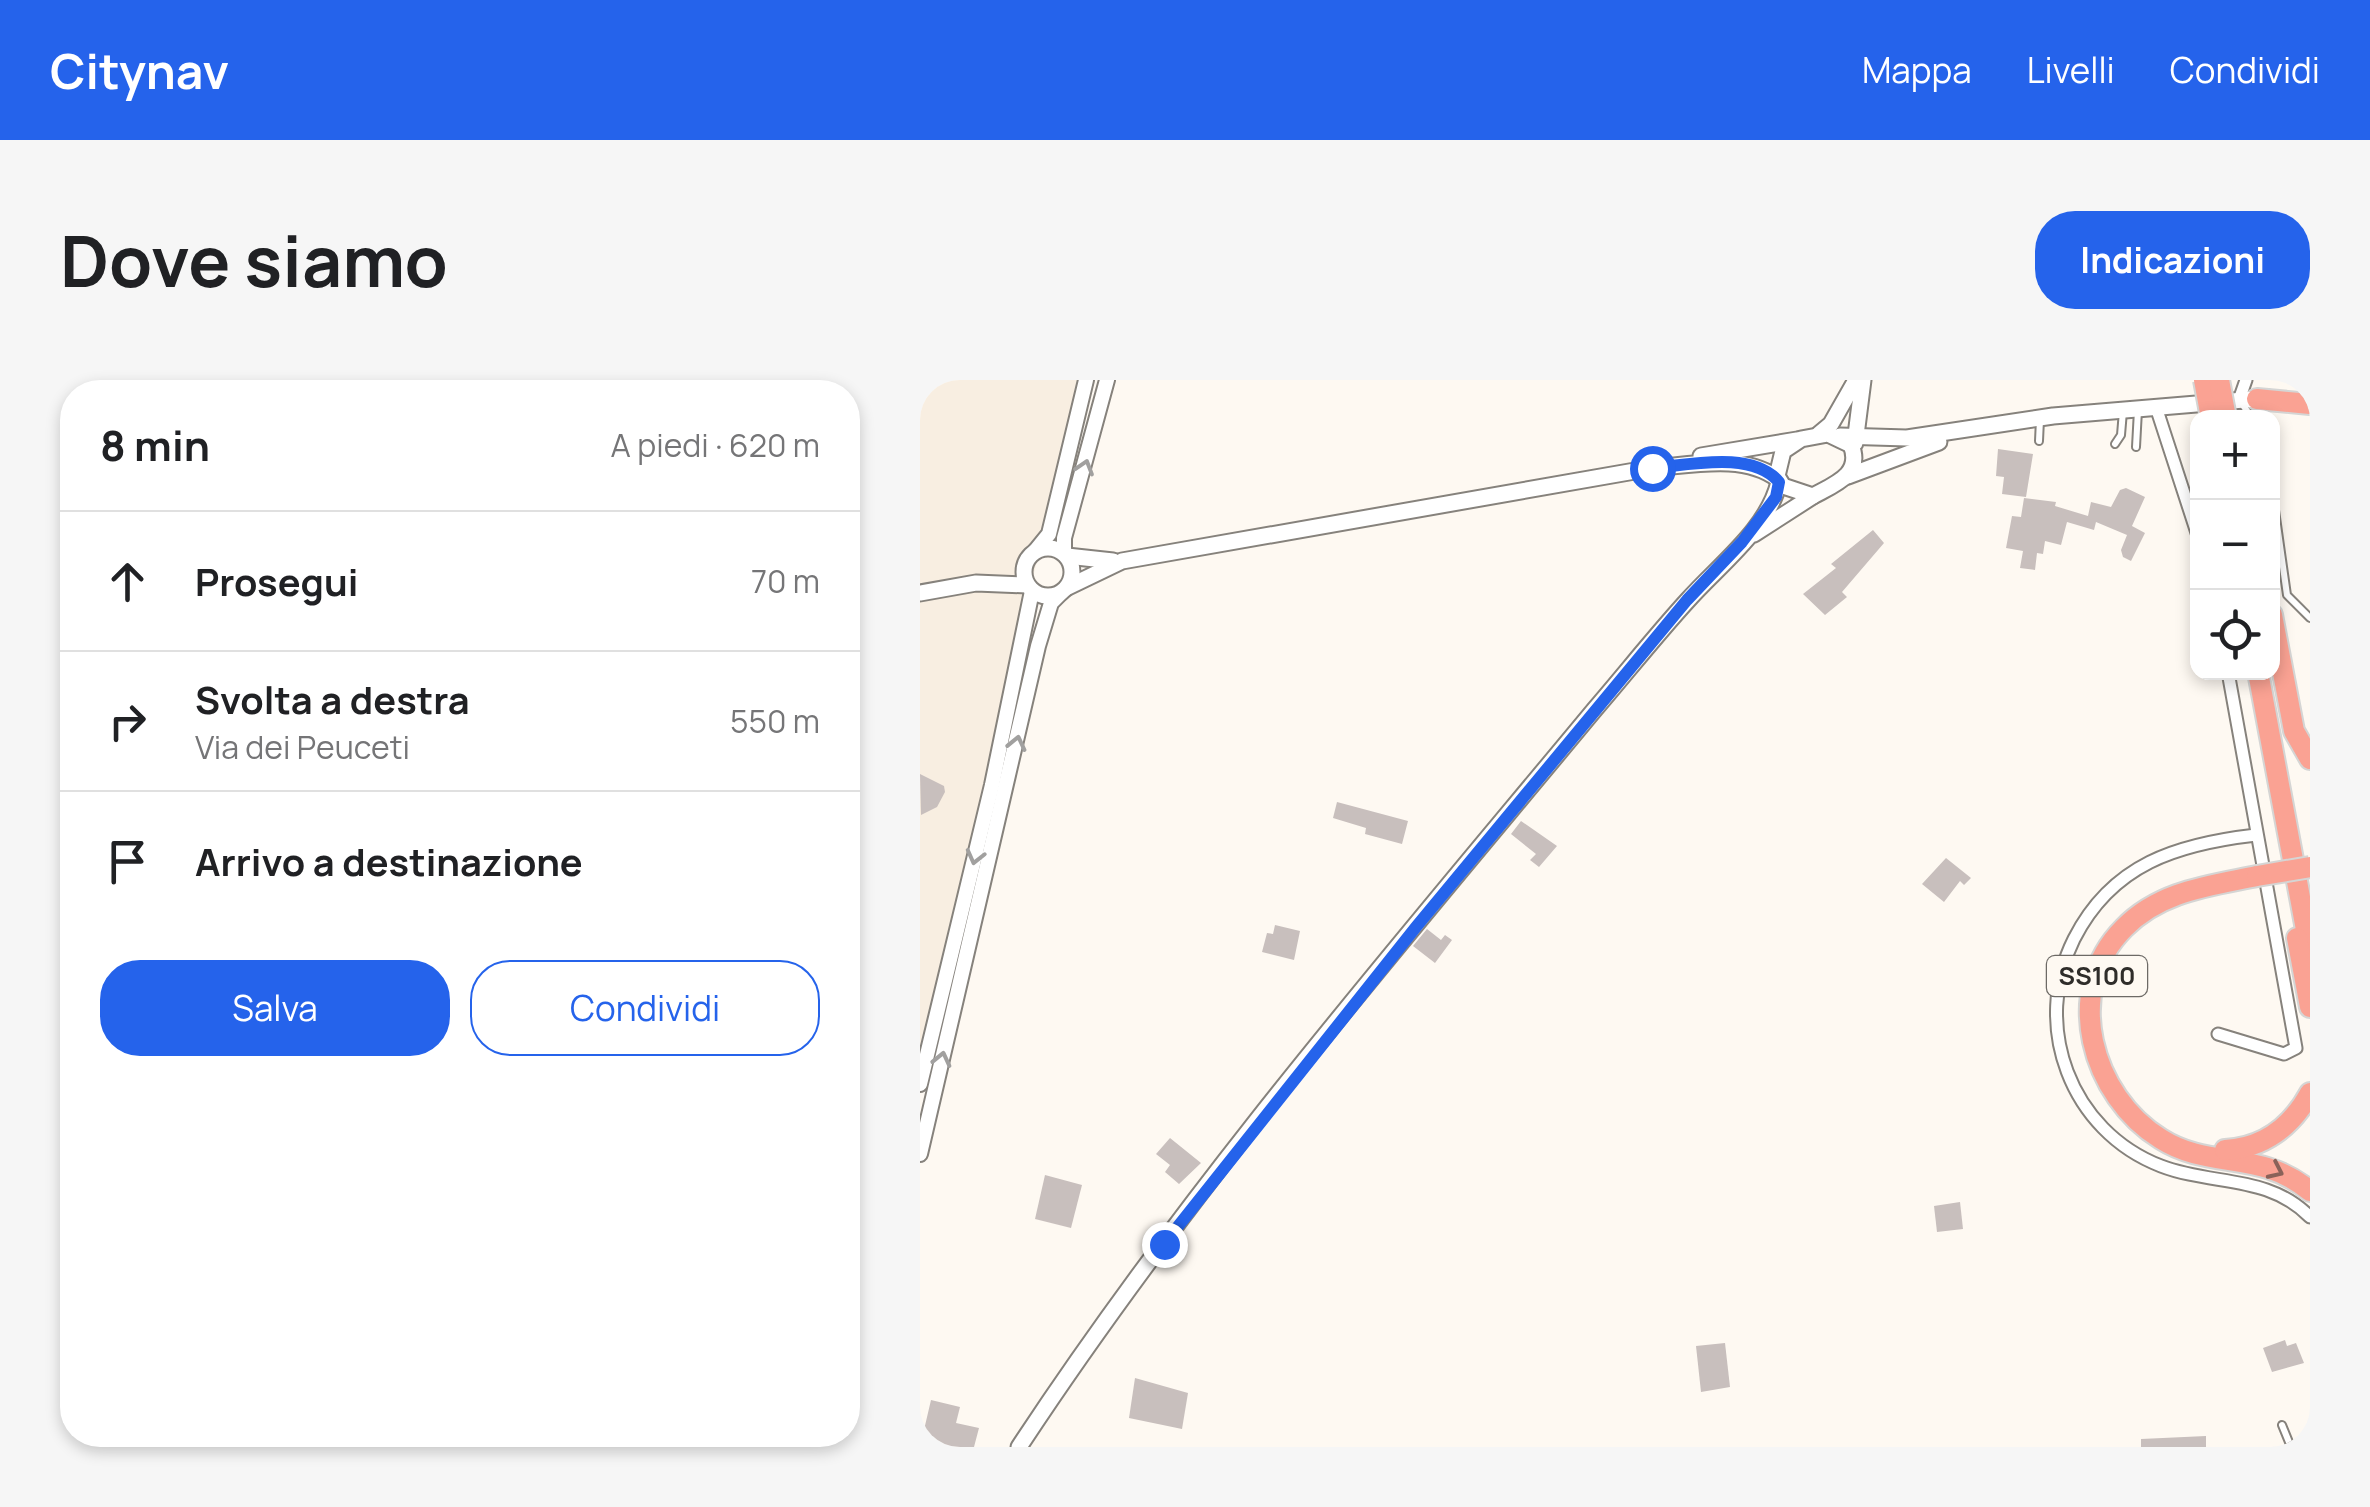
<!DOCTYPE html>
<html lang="it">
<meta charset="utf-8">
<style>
:root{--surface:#fff;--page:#f6f6f6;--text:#202124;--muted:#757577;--line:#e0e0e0;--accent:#2563eb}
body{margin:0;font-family:Manrope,sans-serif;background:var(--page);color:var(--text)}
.controls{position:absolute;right:30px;top:30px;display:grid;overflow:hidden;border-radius:20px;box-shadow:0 5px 15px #0003}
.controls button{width:90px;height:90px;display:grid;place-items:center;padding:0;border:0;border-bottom:2px solid var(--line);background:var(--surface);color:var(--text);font:50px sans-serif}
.stop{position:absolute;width:30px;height:30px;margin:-22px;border:8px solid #2563eb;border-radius:50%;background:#fff}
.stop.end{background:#2563eb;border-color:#fff;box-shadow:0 2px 10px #0008}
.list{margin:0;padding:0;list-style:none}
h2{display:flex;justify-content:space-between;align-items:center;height:130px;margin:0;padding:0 40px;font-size:42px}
h2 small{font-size:32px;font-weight:400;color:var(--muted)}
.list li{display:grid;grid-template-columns:65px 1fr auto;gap:30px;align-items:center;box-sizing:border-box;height:140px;padding:0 40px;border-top:2px solid var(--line)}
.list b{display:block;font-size:38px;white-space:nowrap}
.list p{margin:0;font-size:32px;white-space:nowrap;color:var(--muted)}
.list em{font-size:32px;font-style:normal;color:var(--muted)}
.actions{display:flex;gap:20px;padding:30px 40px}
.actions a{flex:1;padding:22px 0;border:2px solid var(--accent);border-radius:40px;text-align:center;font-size:35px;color:var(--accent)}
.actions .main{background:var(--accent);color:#fff}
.icon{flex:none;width:55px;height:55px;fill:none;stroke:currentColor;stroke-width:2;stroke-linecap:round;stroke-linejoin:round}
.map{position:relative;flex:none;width:1390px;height:1067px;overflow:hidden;border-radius:40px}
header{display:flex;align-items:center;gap:60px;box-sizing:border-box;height:140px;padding:0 50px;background:var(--accent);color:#fff}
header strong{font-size:48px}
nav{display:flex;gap:55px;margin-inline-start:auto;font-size:35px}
.intro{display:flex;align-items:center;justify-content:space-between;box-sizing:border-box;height:240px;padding:0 60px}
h1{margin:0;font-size:70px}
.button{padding:25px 45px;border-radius:40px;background:var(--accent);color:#fff;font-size:35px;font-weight:700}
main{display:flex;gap:60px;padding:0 60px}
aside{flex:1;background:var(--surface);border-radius:40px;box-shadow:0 5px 15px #0003}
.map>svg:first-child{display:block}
.built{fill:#f8eee1}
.building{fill:#c8bfbd}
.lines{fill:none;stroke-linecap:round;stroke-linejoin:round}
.service-casing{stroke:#86827c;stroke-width:10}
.minor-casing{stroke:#86827c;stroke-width:15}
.tertiary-casing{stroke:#86827c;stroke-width:18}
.secondary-casing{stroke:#86827c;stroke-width:19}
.trunk-casing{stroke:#d5d5d4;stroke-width:24}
.service{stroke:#fff;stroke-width:6}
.minor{stroke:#fff;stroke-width:11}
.tertiary{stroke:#fff;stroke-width:14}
.secondary{stroke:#fff;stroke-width:15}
.trunk{stroke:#faa293;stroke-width:20}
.trunk-bridge-casing{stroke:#d5d5d4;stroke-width:24;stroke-linecap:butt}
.trunk-bridge{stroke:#faa293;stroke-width:20}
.oneway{stroke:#a1a09f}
.oneway2{stroke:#8a6259}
.route{stroke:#2563eb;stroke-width:12}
.labels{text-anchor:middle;stroke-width:8;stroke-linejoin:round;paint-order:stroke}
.shield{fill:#fef9f2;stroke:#6d6a66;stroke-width:2.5}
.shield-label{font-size:25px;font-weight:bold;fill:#2f2d2a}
</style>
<header>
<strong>Citynav</strong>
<nav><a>Mappa</a><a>Livelli</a><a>Condividi</a></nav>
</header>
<div class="intro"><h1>Dove siamo</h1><a class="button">Indicazioni</a></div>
<main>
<aside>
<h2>8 min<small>A piedi · 620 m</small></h2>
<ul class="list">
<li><svg class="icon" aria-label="ahead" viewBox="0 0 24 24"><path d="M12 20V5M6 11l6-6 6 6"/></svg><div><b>Prosegui</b></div><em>70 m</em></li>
<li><svg class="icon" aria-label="right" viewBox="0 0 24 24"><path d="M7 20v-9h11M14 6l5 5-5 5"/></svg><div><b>Svolta a destra</b><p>Via dei Peuceti</p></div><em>550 m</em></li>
<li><svg class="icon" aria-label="arrive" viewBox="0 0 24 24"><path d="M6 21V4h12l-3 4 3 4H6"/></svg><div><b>Arrivo a destinazione</b></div></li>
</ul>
<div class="actions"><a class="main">Salva</a><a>Condividi</a></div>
</aside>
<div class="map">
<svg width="1390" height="1067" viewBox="0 0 1390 1067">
<rect width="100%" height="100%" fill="#fef9f2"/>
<path class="built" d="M0,0H160L0,672Z"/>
<g class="building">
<path d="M1078,69L1113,74L1106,117L1082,114L1084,97L1076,96Z"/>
<path d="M1206,108L1225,117L1212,146L1225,153L1211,181L1203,177L1201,170L1207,155L1176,142L1174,150L1147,142L1141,165L1125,161L1123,174L1117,173L1115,190L1100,188L1103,171L1086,168L1092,136L1101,137L1104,118L1136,122L1135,126L1168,136L1171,122L1191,127L1200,110Z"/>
<path d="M953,150L964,163L922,212L927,217L905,235L883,214L916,188L911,184Z"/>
<path d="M0,394L24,406L25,412L17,427L1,435Z"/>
<path d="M417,422L488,441L482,464L445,454L446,448L413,438Z"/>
<path d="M601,441L637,466L619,487L610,480L616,474L591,454Z"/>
<path d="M1026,478L1051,498L1044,505L1040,501L1024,522L1002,504Z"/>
<path d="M355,545L380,551L374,580L342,572L347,553L353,554Z"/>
<path d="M507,549L521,560L525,555L532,560L515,583L493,566Z"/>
<path d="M250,758L281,783L259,804L245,792L250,785L236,774Z"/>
<path d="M125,795L162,805L151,848L115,839Z"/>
<path d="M1040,822L1043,849L1017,852L1014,826Z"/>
<path d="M1365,960L1367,966L1376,963L1384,983L1352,992L1343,968Z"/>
<path d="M805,963L810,1007L781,1012L776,966Z"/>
<path d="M215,998L268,1013L262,1049L209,1038Z"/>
<path d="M11,1020L40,1027L36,1043L59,1048L54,1067H0Z"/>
<path d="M1286,1056V1067H1221V1059Z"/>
</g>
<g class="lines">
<g class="service-casing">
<g id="service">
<path d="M1320,21L1332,38"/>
<path d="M1119,61L1120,39"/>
<path d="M1195,64L1201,55L1203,31"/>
<path d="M1216,67L1218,30"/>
<path d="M1352,109L1367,215L1390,238"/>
<path d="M1362,1045L1371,1067"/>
</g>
</g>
<g class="minor-casing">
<g id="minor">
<path d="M1319,20L1326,0"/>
<path d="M1236,27L1278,156"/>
<path d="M1336,455C1257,464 1192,484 1154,559C1111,645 1150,751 1241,786C1293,806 1348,794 1390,837"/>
<path d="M1298,654L1364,674L1376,668L1308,292"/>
</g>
</g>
<g class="tertiary-casing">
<g id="tertiary">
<path d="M116,170L129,154L166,0"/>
<path d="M144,174V158L187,0"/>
<path d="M0,704L72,405L112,211"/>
<path d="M0,774L118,266L131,223L142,212"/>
</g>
</g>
<g class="secondary-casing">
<g id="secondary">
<path d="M899,54L911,44L936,0"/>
<path d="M908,54L931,65C943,94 915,104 893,116L863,106L857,96L863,71L881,59Z"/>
<path d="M920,56L987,58L1133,36L1348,18"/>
<path d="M935,63L943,0"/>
<path d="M781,76L877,60"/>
<path d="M928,96L1019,62"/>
<path d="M834,154L893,116"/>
<circle cx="128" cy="192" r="24"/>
<path d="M147,176L193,181"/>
<path d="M148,207L202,181L732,88C772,85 824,73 858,99"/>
<path d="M0,213L56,203L107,205"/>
<path d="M99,1067C270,807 476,569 675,329C706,293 736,255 768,220C799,185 848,149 859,102"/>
</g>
</g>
<g class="trunk-casing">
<g id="trunk">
<path d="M1337,19L1390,24"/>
<path d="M1352,235L1374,351L1390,379"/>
<path d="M1338,292L1390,571"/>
<path d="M1337,496C1289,506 1240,511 1204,548C1141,611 1172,717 1241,759C1290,790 1339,769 1390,811"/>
<path d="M1377,558L1390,627"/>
<path d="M1305,770C1344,768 1372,746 1390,713"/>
</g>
</g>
<use href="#service" class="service"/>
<use href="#minor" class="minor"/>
<use href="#tertiary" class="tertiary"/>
<use href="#secondary" class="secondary"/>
<use href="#trunk" class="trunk"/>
<g class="trunk-bridge-casing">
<g id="trunk-bridge">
<path d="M1284,0L1291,38"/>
<path d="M1299,0L1306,38"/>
<path d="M1337,496L1390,487"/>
</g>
</g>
<use href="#trunk-bridge" class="trunk-bridge"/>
</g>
<defs><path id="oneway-chevron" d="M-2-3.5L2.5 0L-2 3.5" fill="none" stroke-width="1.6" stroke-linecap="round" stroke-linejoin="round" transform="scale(2.5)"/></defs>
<g class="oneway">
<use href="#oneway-chevron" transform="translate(165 87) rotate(-73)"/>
<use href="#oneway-chevron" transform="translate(97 363) rotate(-77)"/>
<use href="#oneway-chevron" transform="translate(55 477) rotate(104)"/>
<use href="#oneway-chevron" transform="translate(22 679) rotate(-77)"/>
</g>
<use class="oneway2" href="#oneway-chevron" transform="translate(1356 791) rotate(25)"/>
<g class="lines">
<path class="route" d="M244,864L496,547L767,220L822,162L856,117L859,102C832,70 769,85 732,88"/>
</g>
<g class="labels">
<rect class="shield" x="1127" y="576" width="100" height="40" rx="8"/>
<g class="shield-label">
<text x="1177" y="605">SS100</text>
</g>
</g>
</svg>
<div class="controls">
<button>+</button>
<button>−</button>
<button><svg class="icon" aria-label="locate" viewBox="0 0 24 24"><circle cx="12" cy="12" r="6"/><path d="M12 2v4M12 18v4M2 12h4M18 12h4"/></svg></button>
</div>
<div class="stop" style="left:732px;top:88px"></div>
<div class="stop end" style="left:244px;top:864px"></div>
</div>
</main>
